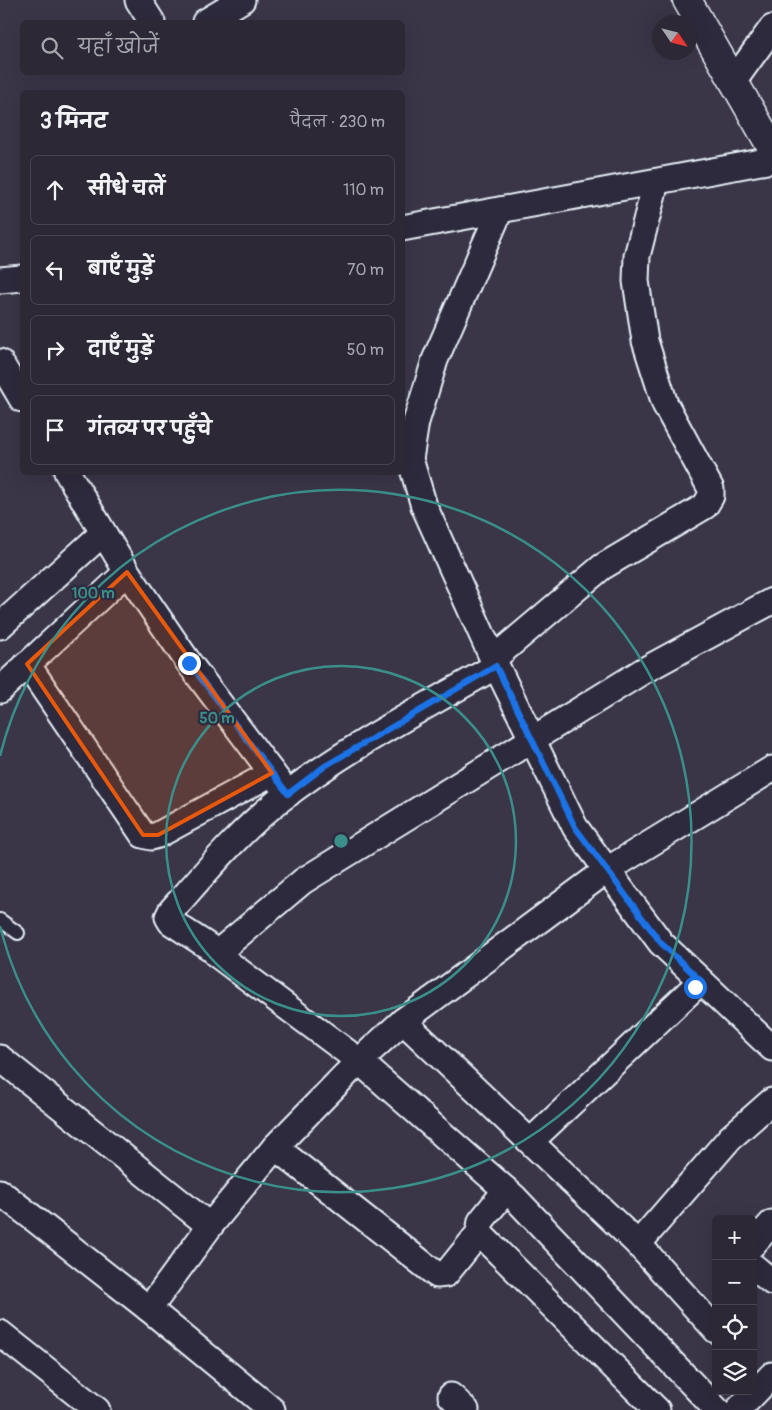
<!DOCTYPE html>
<html lang="hi">
<meta charset="utf-8">
<style>
:root{--surface:#2c2836;--page:#383442;--text:#f1f3f6;--muted:#a6a6ad;--line:#484451}
body{margin:0;font-family:Pangolin,"Playpen Sans Deva",sans-serif;background:var(--page);color:var(--text)}
.controls{position:absolute;right:15px;bottom:15px;display:grid;overflow:hidden;border-radius:8px;box-shadow:0 5px 20px #0002}
.controls button{width:45px;height:45px;display:grid;place-items:center;padding:0;border:0;border-bottom:1px solid var(--line);background:var(--surface);color:var(--text);font:25px sans-serif}
.compass{position:absolute;left:652px;top:15px;width:45px;height:45px;border-radius:50%;background:var(--surface);box-shadow:0 5px 20px #0002;rotate:125deg}
.stop{position:absolute;width:15px;height:15px;margin:-11px;border:4px solid #1a73e8;border-radius:50%;background:#fff}
.stop.end{background:#1a73e8;border-color:#fff;box-shadow:0 1px 5px #0008}
.list{margin:0;padding:0;list-style:none}
h2{display:flex;justify-content:space-between;align-items:center;height:65px;margin:0;padding:0 20px;font-size:21px}
h2 small{font-size:16px;font-weight:400;color:var(--muted)}
.list li{display:grid;grid-template-columns:32px 1fr auto;gap:15px;align-items:center;box-sizing:border-box;height:70px;margin:0 10px 10px;padding:0 10px;border:1px solid var(--line);border-radius:8px}
.list b{display:block;font-size:19px;white-space:nowrap}
.list em{font-size:16px;font-style:normal;color:var(--muted)}
.icon{flex:none;width:28px;height:28px;fill:none;stroke:currentColor;stroke-width:2;stroke-linecap:round;stroke-linejoin:round}
.map{position:relative;flex:none;width:772px;height:1410px;overflow:hidden}
.search{position:absolute;background:var(--surface);box-shadow:0 5px 20px #0002;left:20px;top:20px;width:385px;height:55px;display:flex;align-items:center;gap:12px;box-sizing:border-box;padding:0 18px;border-radius:8px;color:var(--muted);font-size:19px}
.panel{position:absolute;background:var(--surface);box-shadow:0 5px 20px #0002;left:20px;top:90px;width:385px;height:385px;border-radius:8px}
.map>svg:first-child{display:block}
.lines{fill:none;stroke-linecap:round;stroke-linejoin:round}
.lane-casing{stroke:#e8f1f8;stroke-width:16}
.street-casing{stroke:#e8f1f8;stroke-width:29}
.secondary-casing{stroke:#e8f1f8;stroke-width:31}
.lane{stroke:#2f2a3d;stroke-width:12}
.street{stroke:#2f2a3d;stroke-width:25}
.secondary{stroke:#2f2a3d;stroke-width:28}
.route{stroke:#1a73e8;stroke-width:6}
.marked{fill:#e8590c;fill-opacity:0.2;stroke:#e8590c;stroke-width:4;stroke-linejoin:round}
.ring{fill:none;stroke:#3a8f8a;stroke-width:2.5}
.centre{fill:#3a8f8a;stroke:#2f2a3d;stroke-width:2.5}
.ring-label{font-size:15px;text-anchor:middle;font-weight:bold;fill:#3a8f8a;stroke:#2f2a3d;stroke-width:4.5;stroke-linejoin:round;paint-order:stroke}
</style>
<div class="map">
<svg width="772" height="1410" viewBox="0 0 772 1410">
<rect width="100%" height="100%" fill="#3a3648"/>
<filter id="ink" filterUnits="userSpaceOnUse"><feTurbulence type="fractalNoise" baseFrequency=".02" numOctaves="2"/><feDisplacementMap in="SourceGraphic" scale="10" xChannelSelector="R" yChannelSelector="G"/><feConvolveMatrix kernelMatrix="1 2 1 2 8 2 1 2 1" color-interpolation-filters="sRGB"/></filter>
<g filter="url(#ink)">
<g class="lines">
<g class="lane-casing">
<path id="lane" d="M0,920L18,933"/>
</g>
<g class="street-casing">
<g id="street">
<path d="M138,0L152,22"/>
<path d="M205,22L242,0"/>
<path d="M733,82L772,28"/>
<path d="M500,210L435,360L416,422L410,459L424,506L493,659L575,827L661,943L772,1048"/>
<path d="M402,228L772,160"/>
<path d="M0,280L22,278"/>
<path d="M0,362L22,399"/>
<path d="M67,472L127,572L189,663L288,794"/>
<path d="M0,626L103,533"/>
<path d="M493,659L602,567L705,506L711,496V489L665,404L645,341L636,281L637,256L656,182"/>
<path d="M27,664L143,835L151,837L158,835L272,773"/>
<path d="M0,690L127,572"/>
<path d="M217,952L171,922L168,917L171,911C205,873 237,834 277,802C344,749 422,709 496,666"/>
<path d="M403,1021L638,1244L716,1330"/>
<path d="M0,1058L210,1226"/>
<path d="M531,1141L701,981"/>
<path d="M275,1147L359,1061L403,1021L607,870L772,769"/>
<path d="M506,1190L481,1221L479,1233L657,1410"/>
<path d="M0,1192L149,1309L272,1410"/>
<path d="M638,1244L730,1138L772,1101"/>
<path d="M753,1244L772,1223"/>
<path d="M753,1266L772,1282"/>
<path d="M149,1309L210,1226L275,1147L437,1275L446,1274L479,1233"/>
<path d="M0,1333L97,1410"/>
<path d="M451,1396L466,1410"/>
<path d="M717,1410L515,1198L359,1061L216,954L303,881L643,671L772,601"/>
<path d="M738,1410L772,1375"/>
</g>
</g>
<g class="secondary-casing">
<path id="secondary" d="M687,0L772,148"/>
</g>
<use href="#lane" class="lane"/>
<use href="#street" class="street"/>
<use href="#secondary" class="secondary"/>
</g>
</g>
<g class="lines" filter="url(#ink)">
<path class="route" d="M189,663L288,794L325,766L496,666L575,827L661,943L701,981L695,987"/>
</g>
<path class="marked" d="M127,572L272,773L158,835H143L27,664Z"/>
<g class="ring">
<circle cx="341" cy="841" r="175"/>
<path d="M0 756A351 351 0 1 1 0 926"/>
</g>
<circle cx="341" cy="841" r="8" class="centre"/>
<g class="ring-label">
<text x="93" y="598">100 m</text>
<text x="217" y="723">50 m</text>
</g>
</svg>
<div class="controls">
<button>+</button>
<button>−</button>
<button><svg class="icon" aria-label="locate" viewBox="0 0 24 24"><circle cx="12" cy="12" r="6"/><path d="M12 2v4M12 18v4M2 12h4M18 12h4"/></svg></button>
<button><svg class="icon" aria-label="layers" viewBox="0 0 24 24"><path d="M12 4l9 5-9 5-9-5zM3 14l9 5 9-5"/></svg></button>
</div>
<svg class="compass" viewBox="-18 -18 36 36"><path d="M0-13l5 13h-10z" fill="#e53935"/><path d="M0 13l5-13h-10z" fill="#a6a6ad"/></svg>
<div class="stop" style="left:695px;top:987px"></div>
<div class="stop end" style="left:189px;top:663px"></div>
<div class="search"><svg class="icon" aria-label="search" viewBox="0 0 24 24"><circle cx="10" cy="10" r="6"/><path d="M15 15l6 6"/></svg>यहाँ खोजें</div>
<section class="panel">
<h2>3 मिनट<small>पैदल · 230 m</small></h2>
<ul class="list">
<li><svg class="icon" aria-label="ahead" viewBox="0 0 24 24"><path d="M12 20V5M6 11l6-6 6 6"/></svg><div><b>सीधे चलें</b></div><em>110 m</em></li>
<li><svg class="icon" aria-label="left" viewBox="0 0 24 24"><path d="M17 20v-9H6M10 6l-5 5 5 5"/></svg><div><b>बाएँ मुड़ें</b></div><em>70 m</em></li>
<li><svg class="icon" aria-label="right" viewBox="0 0 24 24"><path d="M7 20v-9h11M14 6l5 5-5 5"/></svg><div><b>दाएँ मुड़ें</b></div><em>50 m</em></li>
<li><svg class="icon" aria-label="arrive" viewBox="0 0 24 24"><path d="M6 21V4h12l-3 4 3 4H6"/></svg><div><b>गंतव्य पर पहुँचे</b></div></li>
</ul>
</section>
</div>
